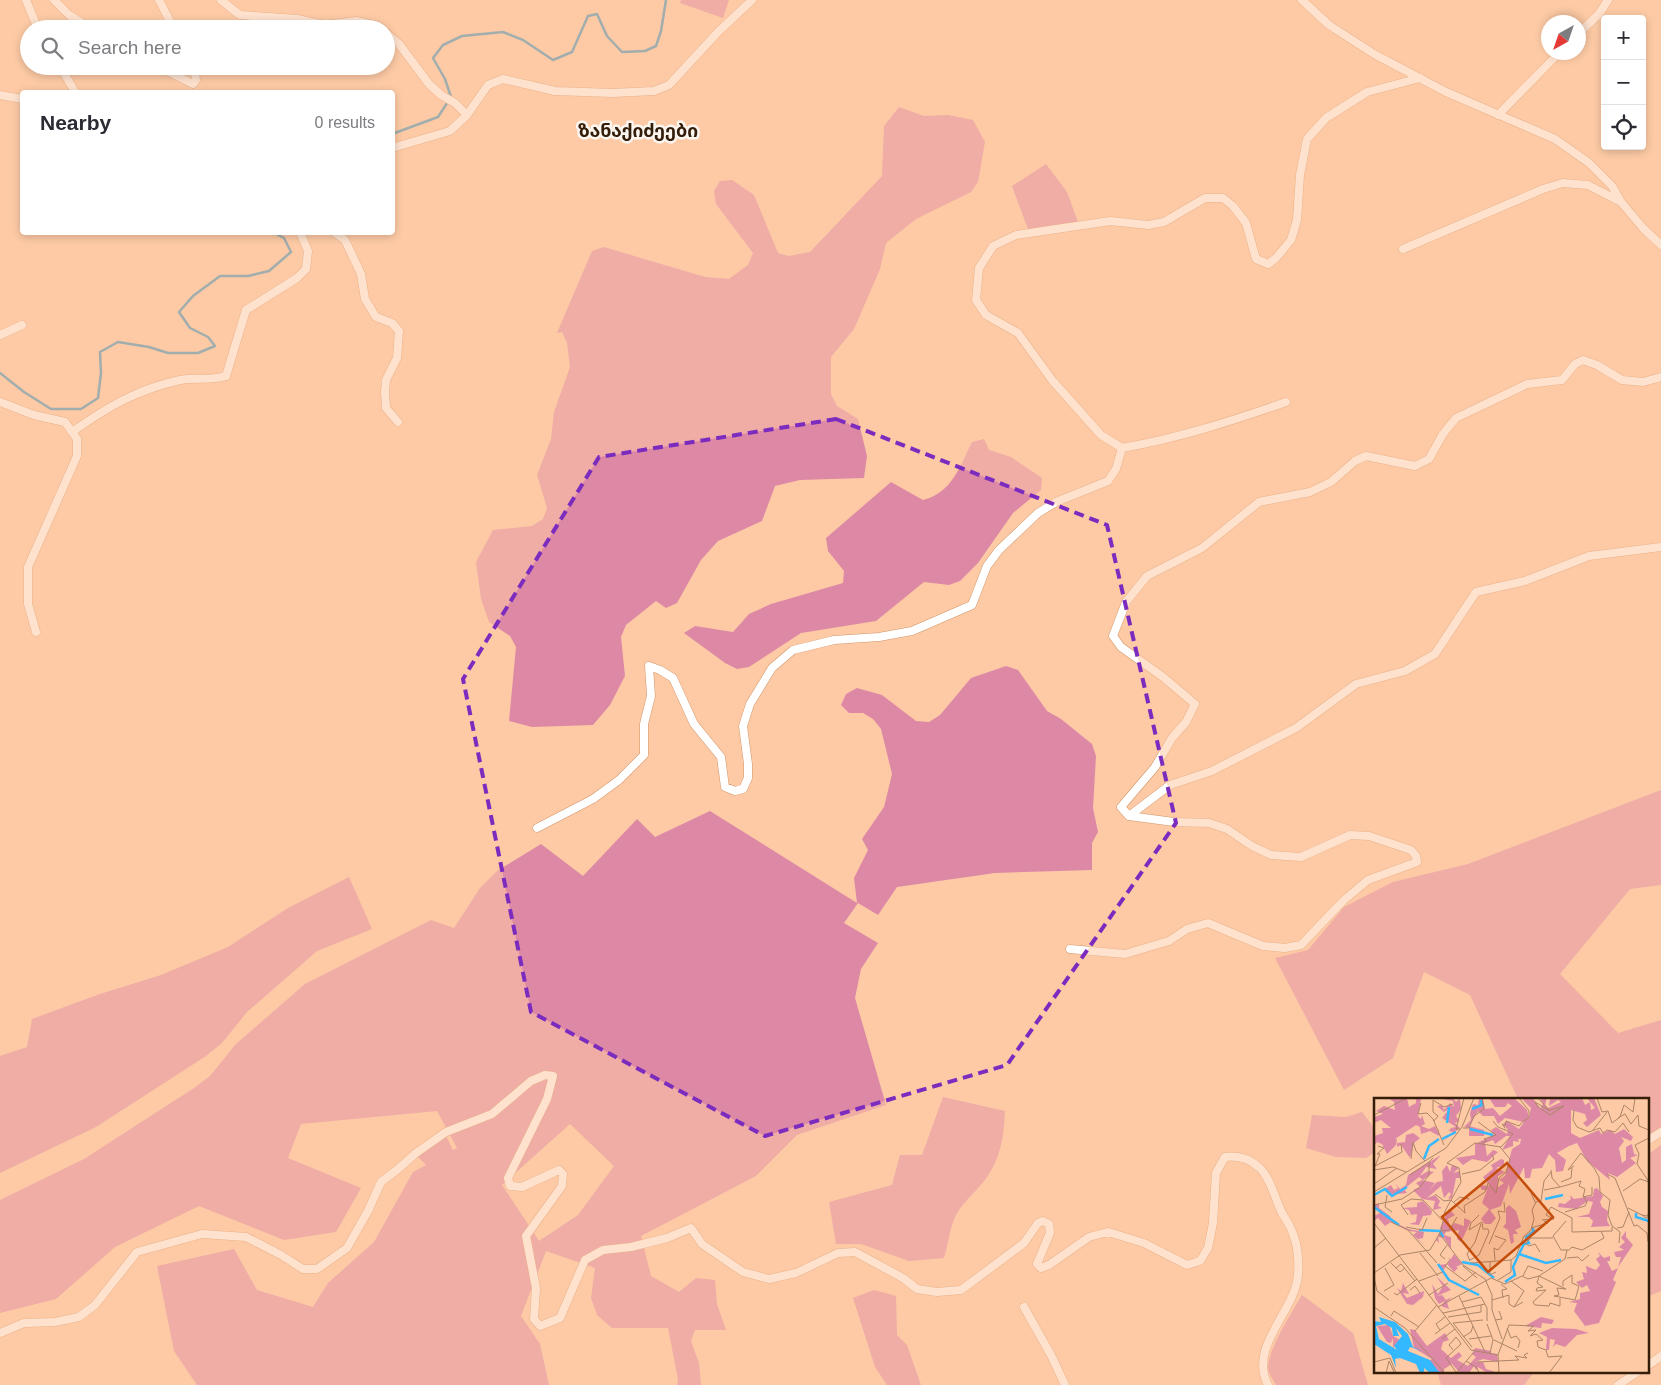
<!DOCTYPE html>
<meta charset="utf-8">
<style>
:root{--surface:#fff;--page:#f2f2f3;--text:#2b2b33;--muted:#7c7c81;--line:#e1e1e2}
body{margin:0;font-family:Helvetica,"Noto Sans Georgian",sans-serif;background:var(--page);color:var(--text)}
.controls{position:absolute;right:15px;top:15px;display:grid;overflow:hidden;border-radius:5px;box-shadow:0 2px 8px #0003}
.controls button{width:45px;height:45px;display:grid;place-items:center;padding:0;border:0;border-bottom:1px solid var(--line);background:var(--surface);color:var(--text);font:25px sans-serif}
.compass{position:absolute;left:1541px;top:15px;width:45px;height:45px;border-radius:50%;background:var(--surface);box-shadow:0 2px 8px #0003;rotate:220deg}
.list{margin:0;padding:0;list-style:none}
h2{display:flex;justify-content:space-between;align-items:center;height:65px;margin:0;padding:0 20px;font-size:21px}
h2 small{font-size:16px;font-weight:400;color:var(--muted)}
.icon{flex:none;width:28px;height:28px;fill:none;stroke:currentColor;stroke-width:2;stroke-linecap:round;stroke-linejoin:round}
.map{position:relative;flex:none;width:1661px;height:1385px;overflow:hidden}
.search{position:absolute;background:var(--surface);box-shadow:0 2px 8px #0003;left:20px;top:20px;width:375px;height:55px;display:flex;align-items:center;gap:12px;box-sizing:border-box;padding:0 18px;border-radius:28px;color:var(--muted);font-size:19px}
.panel{position:absolute;background:var(--surface);box-shadow:0 2px 8px #0003;left:20px;top:90px;width:375px;height:145px;border-radius:5px}
.map>svg:first-child{display:block}
.green{fill:#dd89a6;fill-rule:evenodd}
.lines{fill:none;stroke-linecap:round;stroke-linejoin:round}
.stream{stroke:#348ab5;stroke-width:2.5}
.street-casing{stroke:#d29567;stroke-width:9}
.street{stroke:#fff;stroke-width:8}
.marked{fill:none;stroke:#7b2cbf;stroke-width:4;stroke-dasharray:10 6;stroke-linejoin:round}
.labels{text-anchor:middle;stroke-width:5;stroke-linejoin:round;paint-order:stroke}
.quarter-label{font-size:18px;font-weight:bold;fill:#341d09;stroke:#fcf6f1}
.inset-river{fill:none;stroke:#34b8ff;stroke-width:2.5}
.inset-road{fill:none;stroke:#ad8567;stroke-width:1}
.view{fill:#c44d0b;fill-opacity:0.15;stroke:#c44d0b;stroke-width:2.5}
.inset-edge{fill:none;stroke:#341d09;stroke-width:2.5}
</style>
<div class="map">
<svg width="1661" height="1385" viewBox="0 0 1661 1385">
<rect width="100%" height="100%" fill="#fdcaa5"/>
<g class="green">
<path d="M681,0H729L723,18L680,3Z"/>
<path d="M899,107L924,116L948,115L973,120L985,142L978,182L971,192L916,219L886,243L880,269L854,329L831,357V394L837,406L858,419L867,456L864,478L800,480L775,486L762,521L718,541L701,560L677,603L666,608L656,601L626,625L621,637L625,676L610,705L593,725L532,727L509,721L516,647L510,636L489,622L481,599L476,562L493,530L532,526L543,519L547,508L537,475L551,439L554,412L570,367L567,343L562,332L557,333L592,251L604,247L705,277L729,279L748,265L753,253L716,204L714,191L720,181L732,180L754,195L778,253L789,256L810,252L882,176L884,126Z"/>
<path d="M1046,164L1067,192L1078,222L1029,232L1012,186Z"/>
<path d="M984,439L989,450L1011,457L1042,478L1041,490L1013,513L978,563L960,581L949,585L924,582L876,621L801,633L749,667L737,669L725,663L684,633L695,626L733,632L749,614L771,604L843,583L844,571L828,551L826,538L891,482L923,500C952,493 960,466 972,442Z"/>
<path d="M1006,666L1018,670L1047,711L1061,719L1092,744L1096,756L1093,808L1098,832L1092,843V870L995,873L897,887L878,915L858,903L844,923L878,943L861,969L855,998L886,1105L797,1135L756,1176L641,1236L651,1276L679,1292L696,1278L715,1280L717,1304L726,1330H695L691,1341L699,1363L701,1385H677L678,1379L668,1328H612L597,1315L591,1298L595,1268L546,1251L521,1316L540,1344L549,1385H197L174,1351L157,1266L234,1249L257,1290L313,1307L328,1283L374,1242L413,1172L426,1165L418,1157L446,1136L453,1150L457,1148L437,1111L301,1124L288,1158L361,1188L336,1232L284,1240L199,1206L115,1247L56,1299L0,1313V1200L84,1159L194,1088L210,1076L236,1044L305,984L431,920L454,928L480,888L497,871L541,844L583,876L637,819L655,837L710,811L857,903L854,878L868,850L862,839L884,807L892,774L881,729L873,719L863,713H849L841,705L846,694L857,688L882,695L916,721L929,722L940,715L971,678ZM570,1124L614,1166L578,1215L539,1241L502,1185Z"/>
<path d="M1661,790V885L1630,889L1560,974L1618,1033L1661,1020V1127L1647,1136V1099H1518L1470,995L1424,972L1393,1058L1344,1090L1275,958L1308,950L1344,907L1393,882L1468,864Z"/>
<path d="M349,877L372,929L317,951L247,1012L222,1043L206,1056L96,1127L0,1173V1056L27,1047L32,1019L97,995L161,975L228,947L288,908Z"/>
<path d="M943,1097L1005,1111C1004,1135 1001,1157 987,1177C978,1190 965,1200 957,1213C949,1229 949,1242 944,1258L909,1261L861,1244H836L829,1202L892,1185L900,1155H922Z"/>
<path d="M1362,1112L1375,1129V1152L1366,1158L1336,1157L1306,1148L1312,1115L1346,1117Z"/>
<path d="M1661,1145V1291L1647,1297V1155Z"/>
<path d="M874,1290L896,1296L897,1335L907,1345L921,1385H887L875,1367L853,1298Z"/>
<path d="M1302,1295L1353,1333L1368,1385H1276C1273,1380 1268,1373 1268,1367C1269,1348 1292,1312 1302,1295Z"/>
<path d="M1437,1371H1535L1524,1385H1441Z"/>
</g>
<g class="lines">
<g class="stream">
<path d="M392,134L438,117L451,97L445,79L433,58L443,45L462,36L503,32L523,40L553,60L572,52L588,16L597,14L607,36L622,52L645,51L656,46L661,31L666,0"/>
<path d="M0,373L24,392L51,409H81L98,398L101,373L100,352L118,342L149,347L168,353H198L215,346L208,337L190,328L179,312L193,296L220,276H248L269,271L291,252L284,238L272,232"/>
</g>
<g class="street-casing">
<g id="street">
<path d="M26,0L38,29"/>
<path d="M54,0L69,15L92,29"/>
<path d="M159,0L174,29"/>
<path d="M221,0L240,15L297,19L325,25L356,21L379,26L382,29"/>
<path d="M1302,0L1329,25L1374,54L1446,92L1555,139L1589,163L1612,186L1621,202L1643,228L1661,245"/>
<path d="M386,33L399,44L429,84L441,95L455,103L467,115"/>
<path d="M1578,34L1599,14L1608,0"/>
<path d="M60,66L75,92"/>
<path d="M157,66L193,84L196,80L194,66"/>
<path d="M0,95L22,99"/>
<path d="M1498,115L1560,52"/>
<path d="M392,148L450,131L467,115L488,85L503,79L555,91L612,93L654,91L669,85L718,32L752,0"/>
<path d="M334,232L345,240L361,274L365,299L376,317L392,323L399,331L397,358L386,380L385,392L386,408L398,422"/>
<path d="M1403,249L1543,189L1563,183L1588,185L1621,202"/>
<path d="M0,335L22,325"/>
<path d="M0,402L34,415L65,422L77,439V456L28,567V604L36,632"/>
<path d="M72,432C109,406 136,390 180,380C196,377 211,381 226,376L246,310L297,278L306,269L308,251L300,232"/>
<path d="M1122,448L1101,435L1052,380L1018,333L986,315L976,300L979,268L993,246L1016,235L1110,221L1148,225L1164,222L1205,198H1223L1233,206L1246,223L1256,259L1268,264L1276,258L1291,240L1297,220L1300,175L1307,139L1326,118L1367,92L1420,78"/>
<path d="M1129,816L1170,785L1212,771L1296,728L1356,684L1405,671L1435,654L1476,592L1525,581L1589,556L1661,547"/>
<path d="M537,828L593,799L619,780L644,755V724L651,696L649,666L660,670L673,678L694,724L721,757L725,787L735,791L743,789L748,778V764L743,726L750,704L772,668L793,650L834,640L879,637L912,631L972,605L987,566L999,550L1038,513L1056,502L1108,481L1116,469L1122,448C1179,438 1232,421 1286,402"/>
<path d="M1070,949L1125,954L1169,941L1187,929L1208,923L1263,946L1285,948L1301,945L1344,900L1368,880L1417,862L1416,856L1411,850L1369,836L1350,835L1301,857L1271,855L1252,846L1227,829L1209,823L1174,822L1129,816L1121,807L1155,767L1172,738L1186,722L1195,704L1163,677L1121,647L1113,636L1126,602L1147,576L1202,548L1259,502L1310,492L1331,482L1355,461L1366,456L1415,466L1429,459L1443,434L1456,418L1527,384L1562,380L1575,364L1583,360L1597,365L1622,380L1643,382L1661,377"/>
<path d="M1647,1141L1661,1132"/>
<path d="M1024,1307L1052,1357L1065,1385"/>
<path d="M0,1333L24,1323L55,1322L79,1317L95,1305L137,1252L202,1234L246,1237L281,1255L303,1269H317L347,1248L368,1211L381,1182L398,1169L416,1153L446,1132L492,1114L531,1081L545,1075L553,1076L547,1099L508,1178L510,1186L522,1187L559,1170L563,1174L562,1186L526,1236L536,1288L534,1319L540,1326L560,1318L585,1260L603,1250L631,1247L667,1238L691,1228L702,1244L743,1272L769,1279L796,1273L838,1253L855,1252L903,1278L917,1289L937,1292L961,1290L1024,1243L1038,1223L1043,1221L1049,1224L1050,1233L1037,1264L1041,1268L1049,1265L1089,1237L1108,1232L1144,1243L1187,1265L1200,1261L1208,1248L1213,1223L1216,1173L1225,1157C1238,1155 1250,1159 1260,1168C1271,1179 1275,1199 1282,1213C1286,1220 1292,1228 1294,1237C1298,1247 1299,1264 1298,1275C1295,1312 1248,1346 1268,1385"/>
<path d="M1647,1366L1661,1356"/>
<path d="M1618,1385L1639,1371"/>
</g>
</g>
<use href="#street" class="street"/>
</g>
<path d="M0 0H1661V1385H0ZM836,419L1107,525L1176,823L1007,1065L765,1136L531,1012L463,679L599,457Z" fill="#fdcaa5" fill-opacity=".55" fill-rule="evenodd"/>
<path class="marked" d="M836,419L1107,525L1176,823L1007,1065L765,1136L531,1012L463,679L599,457Z"/>
<g class="labels">
<g class="quarter-label">
<text x="638" y="137">ზანაქიძეები</text>
</g>
</g>
<g transform="translate(1374 1098)">
<rect width="275" height="275" fill="#fdcaa5"/>
<path d="M14,0H33L35,9L42,5V0L47,1L44,18L47,21L48,17L51,26L47,28L55,31L61,28L64,34L65,30V38L56,33L47,36L46,29L42,27L21,41H23L22,47L13,56L8,46L3,44L0,48V38L9,35L8,30H17L7,22L0,25V19L9,16L2,13L10,8L21,12L20,4ZM79,0L82,4L86,0L87,11L82,18L85,23L81,25L86,30L68,44L79,34L75,33L77,30L82,29L68,20L76,10L70,14L63,8L68,7L70,12L76,5L80,9L79,3L69,1ZM105,0H109L111,11L119,10L126,18L138,8L134,5L131,9H121L115,0H140L153,12L155,20L157,10L147,0H159L166,11L169,6L166,0H173L171,7L174,10L187,4L184,2L175,8L176,0H208L211,7L216,4L217,12L221,10L213,0H220L227,17L213,29L209,25L213,22L211,16L197,12V35L206,40L225,32L227,36L236,32L241,36L250,31L259,39L257,43L247,39L250,43L245,50L248,65L252,62V49L258,46L260,56L264,57L256,60L262,65L243,79L234,75L236,82L213,63L203,45L195,48L183,55L192,62L189,73L182,74L181,62L175,56L168,70L158,71L156,80H151L150,69L136,96L135,86L127,108L116,112L122,120L117,126H111L107,121L115,111L108,105L113,92H108L105,87L116,88L109,79L119,71L117,67L127,61L130,62V67L122,70L131,74L124,78V89L130,85L125,82L131,78L138,51L146,46L147,41H144L145,44L139,43V48L128,52L136,38H132L121,46L119,42L111,45L113,58L119,52L124,54L113,64L98,61L89,67L82,60L101,57V46L120,37L117,32L122,29L133,36L134,32L129,26L133,23L145,31L150,24L131,20L124,26L120,18H109L104,13L95,28L110,32V38H95V30L90,29L97,22L96,15L99,6L104,7ZM39,35L46,40L40,45L36,60L27,47L23,49V45L31,44L32,37ZM67,57L59,66L63,71L52,69L46,78L54,73L60,74L49,82L45,79L30,91L33,95L15,97L11,91L17,87L20,92L24,90L21,85L26,91L32,87L34,77ZM73,67L76,74L78,67L85,70L79,75L86,73V80H82L78,100L74,101L77,96L75,94L70,100L67,88L53,100L61,97L66,103L64,108L68,110L59,112L61,103L48,101L39,92L46,89L42,85L48,82L61,85L54,93L63,84L69,83L68,73ZM223,90L229,98L226,104L228,109L234,113L233,123L236,128L217,129L219,123L215,119H203L215,116L219,104L214,103L202,111L184,109L185,105L191,106L197,101L196,97L200,101L219,98L220,91ZM49,103L58,113L57,117L49,118L45,127L35,126L42,124L43,116L37,117L35,112L28,110L43,109V105ZM5,105V110L16,118L18,123L34,131L50,134L49,140L44,141L53,150L39,137L43,134L35,133L17,124L11,128L4,120L0,123V118L6,115L0,107ZM135,107L142,113L147,129L141,132L144,136H139L140,144L137,146L134,132L129,129L132,125V110ZM75,111L81,117L74,121L76,129L81,125L90,128V120L97,123L87,144L83,141L85,132L72,134L70,137L77,139V151L70,140L64,139L65,145L62,142L65,136L69,138L66,130ZM252,133V139L259,147L244,169L247,159H242L240,154L250,152L245,149L251,144L247,140ZM224,154L230,160L236,158V163H233L238,173L244,170L239,182L242,184L225,225L211,228L200,213L203,205L195,204L206,201V195L216,193L213,187L208,190L202,184L210,181L208,174L213,175L212,168L222,172L226,167L222,161L226,158ZM80,156L88,166L82,169L84,170L80,174L73,166L69,173L75,181L86,187L73,181L64,167L73,166L76,162L74,160L77,161ZM62,178L77,192L63,198L68,197L72,202L78,199L73,204L75,211L67,208L71,203L65,206L61,200L58,186L64,196L69,188ZM29,185L35,196L29,195L33,200L50,193L49,199L39,207L33,206L23,190L27,193ZM167,219L180,222L178,226L168,225L167,230L151,228ZM15,227L19,238L26,242L19,250V240L17,245L13,244L3,228ZM178,230L202,231L215,235L203,237L191,249L182,246L179,249L181,242L176,241L175,252H172L173,239L165,235ZM36,231L41,232L53,248L71,235L75,242L69,244L67,251L77,260L85,254L88,258L83,262L94,268L102,259L98,256L101,250L117,253V255L123,256L124,264L109,261L101,264H109L112,271L125,275H113L104,269L102,272L100,268L95,275H86L78,266L70,271V275L64,274L55,263L58,261L40,250Z" fill="#dd89a6"/>
<path d="M5,219L21,224L34,236L39,249L49,253L36,249L34,253L56,262L64,273L69,275H56L50,270V275H46L42,266L26,260L21,261L22,270L17,257L0,246V223L7,224ZM11,226L18,230L19,238H25L22,230L28,238L20,248L23,252L5,241L2,228Z" fill="#34b8ff" fill-rule="evenodd"/>
<path class="inset-river" d="M98,11L108,7L107,2M73,25L75,9M96,31L119,37M68,41L82,34M50,61L55,48L65,41M0,97L11,91L18,98L33,89M171,101L189,97M0,109L25,127M262,115V119L275,123M158,130L160,133L152,139L155,145L150,146L145,156L172,165L187,162M45,132L66,133L69,139M88,164L104,167L120,180M64,166L75,182L105,197M131,184L141,177L139,169L145,156"/>
<path class="inset-road" d="M145,0L155,13V19L149,24M164,0L176,13L161,4L164,9M223,0L228,14L234,13L238,25L246,19L250,7L259,14L261,0M47,5L44,16L53,15L59,21L70,47M163,8L176,17L190,8L176,12M200,12L199,22L203,29L215,34L226,30L229,35L233,32L241,34L249,25L255,34M0,17L33,0M244,20L251,16L257,26L264,17L265,28L275,32M60,23L64,18L59,14V2L70,9L79,6M119,23L124,29L131,32M104,24L122,37L110,41L113,43L108,45M89,30H95L100,18L110,11L108,0M131,30L128,26L131,28L132,23L145,28L149,23M86,31H82L90,0M219,32L233,14M275,40L261,47L265,56L263,66L275,84M39,44L42,53L51,63M37,61L39,44M1,68L28,54L27,46M1,68L6,56H3L10,50L4,48M200,68L194,72L207,55L220,70L225,79L226,94L236,102L234,117L238,128L246,134L245,145M0,72L19,69L32,74M177,72L178,80L186,89L207,83L205,88L211,91L209,99L218,97V89M88,76L106,72L120,61L118,57M233,76L241,80L260,128L263,127L273,135L274,144M36,77L55,64M187,84L197,80L198,70M0,86L23,70M170,92L186,89M249,93L266,81L275,84M0,94L72,50L88,29L100,0M157,95L161,104L167,103L170,83L177,74M61,96L70,103L77,102L91,115L90,108L111,94L114,85L122,95L125,80L132,74L136,61L126,49M13,97L11,109L18,114M80,104L86,99L95,101M0,107L28,101L46,89L55,77V64L59,60M254,110L268,117M191,114L211,108L213,104L210,99M275,115L273,118L268,117L272,120L275,118M34,117L27,107L37,101L49,102L68,122M168,122L180,121L172,117L177,109L198,120V134L238,133V129M192,123L179,138L187,152H195L198,149L208,152L230,140L227,133M17,124L34,132L63,165M0,125L97,252L124,257L125,275M32,129L48,132L53,120M157,130L174,125L170,123M243,130L249,129L255,114M67,133L75,132L83,119M65,135L89,167L111,181L118,197V212L128,241M121,138L132,142L124,152L120,150L121,162M150,144L155,148L161,146L166,154M152,145L157,140H179M115,146L126,120L124,113L131,114L130,104M0,150L12,140M46,155L64,178M193,160L204,159L208,163L215,157M71,161L66,157L73,147M76,162L71,168L91,183L102,174M96,162L105,157L115,134L114,131H109L108,124L95,132L97,125L105,117M96,163L93,156L101,144L107,126M116,164V177L122,174M17,165L26,174L31,170M97,165L137,162L142,158L150,138L157,132L160,121L158,112L162,104M89,168L103,180M22,170L27,166L41,183M0,175L26,157L56,152L67,133L71,113L87,84L85,70L73,65L101,45L127,49L139,36L130,31M149,178L154,168L169,173M165,178L192,191L183,190L185,197L180,198L201,202L205,188L198,185V177M165,178L163,185L169,189L163,190L162,193L172,192L159,204L161,207L175,208L176,205L186,208V200M0,179L3,193L15,202M124,182L137,174V162M45,183L69,174M137,183L150,193L140,209L149,204M127,186L133,191L128,192L129,200M189,188V183L198,177M36,192L41,188L46,195M10,193L20,187L11,170M20,195L23,197L43,181M55,197L74,185M85,198L111,254M118,202L135,197V206L140,209M88,204L107,199L113,210V223M0,209L31,230L71,275M64,209L117,180L131,186L148,178L154,181L165,178L191,161L193,152M69,215L111,206M17,218L20,213L45,229M74,219L107,214V207M121,222L128,221L125,213M79,225L98,249M79,225L109,222M113,226L119,242L116,255M133,230L137,240L142,238L146,243L144,250M66,232L62,226L71,219M41,233L63,207M61,236L76,225M89,239L97,234L99,228M68,241L81,231M95,241L117,238M120,242L143,253M79,252L75,247L82,239L86,244M124,257L135,227L160,228L154,233L162,232L156,238L162,236L169,242L163,243L164,249L172,252L174,259L188,258L175,275M92,263L103,270L105,275M0,264L16,260L22,275M103,264L145,262L141,258L153,260L150,257L154,255M82,274L72,260L87,246L86,244M12,275L15,263L20,274M82,275L100,254"/>
<path class="view" d="M133,65L179,119L114,174L68,119Z"/>
<rect width="275" height="275" class="inset-edge"/>
</g>
</svg>
<div class="controls">
<button>+</button>
<button>−</button>
<button><svg class="icon" aria-label="locate" viewBox="0 0 24 24"><circle cx="12" cy="12" r="6"/><path d="M12 2v4M12 18v4M2 12h4M18 12h4"/></svg></button>
</div>
<svg class="compass" viewBox="-18 -18 36 36"><path d="M0-13l5 13h-10z" fill="#e53935"/><path d="M0 13l5-13h-10z" fill="#7c7c81"/></svg>
<div class="search"><svg class="icon" aria-label="search" viewBox="0 0 24 24"><circle cx="10" cy="10" r="6"/><path d="M15 15l6 6"/></svg>Search here</div>
<section class="panel">
<h2>Nearby<small>0 results</small></h2>
<ul class="list">
</ul>
</section>
</div>
